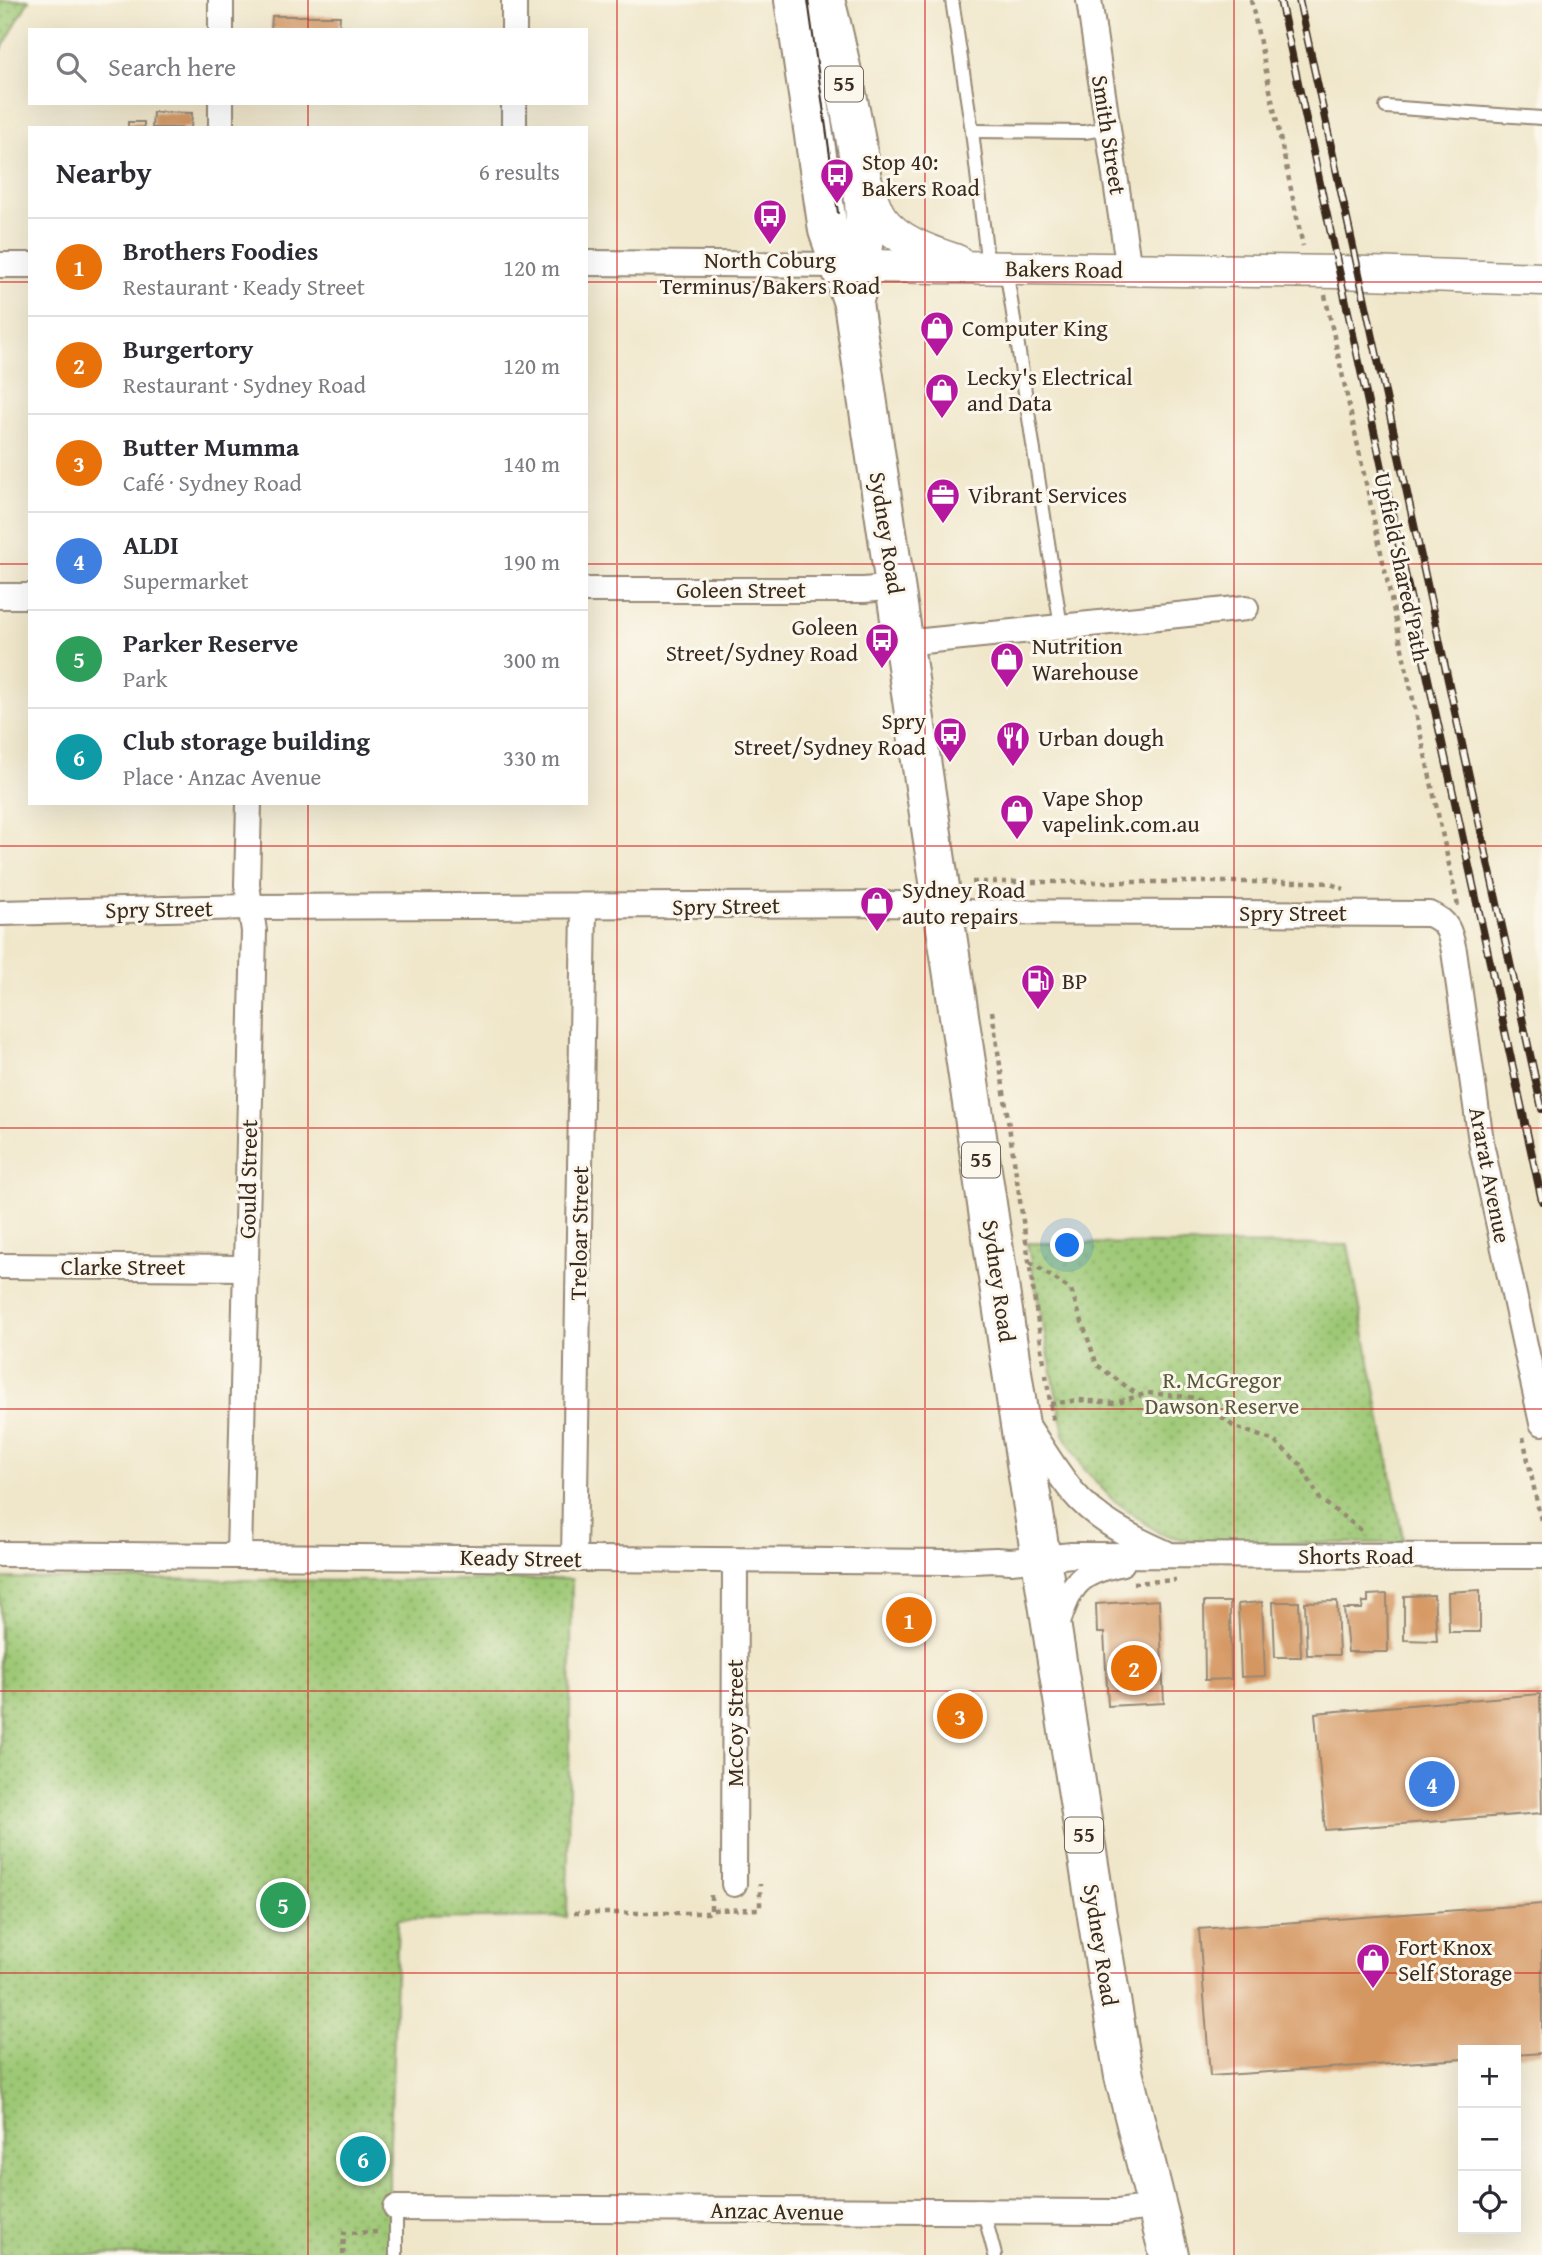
<!DOCTYPE html>
<meta charset="utf-8">
<style>
:root{--surface:#fff;--page:#f2f2f3;--text:#2b2b33;--muted:#7c7c81;--line:#e1e1e2;--accent:#d93025}
body{margin:0;font-family:"Gentium Book Plus",serif;background:var(--page);color:var(--text)}
.controls{position:absolute;right:21px;bottom:21px;display:grid;overflow:hidden;border-radius:0px;box-shadow:0 7px 28px #0002}
.controls button{width:63px;height:63px;display:grid;place-items:center;padding:0;border:0;border-bottom:2px solid var(--line);background:var(--surface);color:var(--text);font:35px sans-serif}
.you{position:absolute;left:1068px;top:1246px;width:24px;height:24px;margin:-18px;border:5px solid #fff;border-radius:50%;background:#1a73e8;box-shadow:0 0 0 10px #1a73e833}
.badge{display:grid;place-items:center;width:46px;height:46px;border-radius:50%;background:var(--accent);color:#fff;font-size:23px;font-weight:700}
.pin{position:absolute;translate:-50% -50%;border:4px solid #fff;box-shadow:0 2px 7px #0006}
.list{margin:0;padding:0;list-style:none}
h2{display:flex;justify-content:space-between;align-items:center;height:91px;margin:0;padding:0 28px;font-size:30px}
h2 small{font-size:23px;font-weight:400;color:var(--muted)}
.list li{display:grid;grid-template-columns:46px 1fr auto;gap:21px;align-items:center;box-sizing:border-box;height:98px;padding:0 28px;border-top:2px solid var(--line)}
.list b{display:block;font-size:26px;white-space:nowrap}
.list p{margin:0;font-size:23px;white-space:nowrap;color:var(--muted)}
.list em{font-size:23px;font-style:normal;color:var(--muted)}
.icon{flex:none;width:38px;height:38px;fill:none;stroke:currentColor;stroke-width:2;stroke-linecap:round;stroke-linejoin:round}
.map{position:relative;flex:none;width:1542px;height:2255px;overflow:hidden}
.search{position:absolute;background:var(--surface);box-shadow:0 7px 28px #0002;left:28px;top:28px;width:560px;height:77px;display:flex;align-items:center;gap:18px;box-sizing:border-box;padding:0 24px;border-radius:0px;color:var(--muted);font-size:26px}
.panel{position:absolute;background:var(--surface);box-shadow:0 7px 28px #0002;left:28px;top:126px;width:560px;height:679px;border-radius:0px}
.map>svg:first-child{display:block}
.park{fill:url(#park-dots);stroke:#6c7949;stroke-width:2}
.building{fill:#d59762}
.lines{fill:none;stroke-linecap:round;stroke-linejoin:round}
.service-casing{stroke:#968874;stroke-width:16}
.minor-casing{stroke:#968874;stroke-width:28}
.tertiary-casing{stroke:#968874;stroke-width:35}
.trunk-casing{stroke:#968874;stroke-width:42}
.path{stroke:#968874;stroke-width:4.5;stroke-dasharray:5 5;stroke-linecap:butt}
.service{stroke:#fff;stroke-width:12}
.minor{stroke:#fff;stroke-width:24}
.tertiary{stroke:#fff;stroke-width:32}
.trunk{stroke:#fff;stroke-width:38}
.tram{stroke:#3b2a1e;stroke-width:2}
.rail-casing{stroke:#3b2a1e;stroke-width:8}
.rail{stroke:#fbf7ec;stroke-width:5;stroke-dasharray:16;stroke-linecap:butt}
.grid{fill:none;stroke:#d62828;stroke-width:2;stroke-opacity:0.55}
.labels{text-anchor:middle;stroke-width:6;stroke-linejoin:round;paint-order:stroke}
.shield{fill:#fbf7ec;stroke:#75685c;stroke-width:2}
.shield-label{font-size:21px;font-weight:bold;fill:#3b2a1e}
.street-label{font-size:23px;fill:#3b2a1e;stroke:#fbf7ec}
.poi-label{font-size:23px;fill:#3b2a1e;stroke:#fbf7ec;text-anchor:start}
.park-label{font-size:23px;fill:#585938;stroke:#fbf7ec}
</style>
<div class="map">
<svg width="1542" height="2255" viewBox="0 0 1542 2255">
<defs>
<pattern id="park-dots" width="8" height="8" patternUnits="userSpaceOnUse" patternTransform="scale(1.75)"><rect width="8" height="8" fill="#9dc874"/><path d="M2 2h.1M6 6h.1" fill="none" stroke="#81a35f" stroke-width="1.8" stroke-linecap="round"/></pattern>
</defs>
<rect width="100%" height="100%" fill="#fbf7ec"/>
<filter id="ink" filterUnits="userSpaceOnUse"><feTurbulence type="fractalNoise" baseFrequency=".0143" numOctaves="2"/><feDisplacementMap in="SourceGraphic" scale="14" xChannelSelector="R" yChannelSelector="G"/><feConvolveMatrix kernelMatrix="1 2 1 2 8 2 1 2 1" color-interpolation-filters="sRGB"/></filter>
<filter id="wash" filterUnits="userSpaceOnUse"><feTurbulence type="fractalNoise" baseFrequency=".00686" numOctaves="4" result="noise"/><feDisplacementMap in="SourceGraphic" scale="28" xChannelSelector="R" yChannelSelector="G"/><feGaussianBlur stdDeviation="1.57" result="paint"/><feColorMatrix in="noise" values="0 0 0 0 0 0 0 0 0 0 0 0 0 0 0 0 0 1.4 0 .05"/><feComposite in="paint" operator="in"/></filter>
<g filter="url(#wash)">
<rect width="100%" height="100%" fill="#f0e7cb"/>
<g class="park">
<path d="M0,0H29L0,52Z"/>
<path d="M1027,1243L1348,1245L1404,1543H1214L1185,1540L1159,1533L1111,1498L1084,1469L1064,1434Z"/>
<path d="M0,1578L370,1581L572,1579L567,1917L398,1919L389,2169V2255H0Z"/>
</g>
<g id="blocks">
<g class="building">
<path d="M272,16H340L339,30H271Z"/>
<path d="M153,112L192,113L191,128H152Z"/>
<rect x="128" y="122" width="16" height="6"/>
<path d="M1480,1590V1632H1449L1448,1592Z"/>
<path d="M1387,1594L1388,1652H1348L1344,1609H1362L1363,1602H1368V1595Z"/>
<path d="M1434,1595L1437,1641L1404,1640V1596Z"/>
<path d="M1159,1600L1164,1703L1108,1706L1104,1633H1097L1096,1604Z"/>
<path d="M1337,1601L1339,1655H1307L1305,1602Z"/>
<path d="M1204,1602H1230L1231,1679L1205,1680Z"/>
<path d="M1262,1602L1265,1676L1241,1677L1238,1604Z"/>
<path d="M1273,1602H1299L1301,1657H1275Z"/>
<path d="M1540,1694L1542,1813L1325,1830L1315,1713Z"/>
<path d="M1542,1904V2053L1516,2055V2050H1463V2059L1210,2076L1199,1929Z"/>
<path d="M377,2148L376,2169H350V2149Z"/>
</g>
</g>
</g>
<g filter="url(#ink)">
<use href="#blocks" fill-opacity="0" stroke="#968874" stroke-width="2"/>
<g class="lines">
<g class="service-casing">
<g id="service">
<path d="M952,0L972,131L988,267"/>
<path d="M1386,107L1542,118"/>
<path d="M972,131L1085,132L1108,128"/>
<path d="M1006,268L1061,627"/>
<path d="M984,2213L995,2255"/>
<path d="M396,2255V2208"/>
</g>
</g>
<g class="minor-casing">
<g id="minor">
<path d="M1089,0L1129,270"/>
<path d="M221,30V0"/>
<path d="M514,30V0"/>
<path d="M221,128V103"/>
<path d="M514,128V103"/>
<path d="M586,263L839,265"/>
<path d="M0,265H30"/>
<path d="M586,590H864L896,587"/>
<path d="M0,596H30"/>
<path d="M904,643L1246,608"/>
<path d="M0,913L249,907L911,904L969,912L1429,914C1448,921 1450,932 1454,951L1482,1148L1542,1423"/>
<path d="M0,1266L246,1268"/>
<path d="M1026,1424C1041,1446 1055,1470 1072,1491C1096,1520 1132,1538 1166,1553"/>
<path d="M0,1554L947,1562L996,1560L1011,1561L1072,1555L1542,1556"/>
<path d="M239,1555L254,931L247,885L249,803"/>
<path d="M574,1559L584,907"/>
<path d="M1056,1627C1072,1583 1075,1574 1122,1563"/>
<path d="M734,1884L735,1561"/>
<path d="M396,2208L1117,2212L1157,2206"/>
</g>
</g>
<g class="tertiary-casing">
<g id="tertiary">
<path d="M866,182C871,194 874,208 881,218C898,242 931,252 957,261"/>
<path d="M862,266L1339,272L1542,279"/>
</g>
</g>
<g class="trunk-casing">
<g id="trunk">
<path d="M794,0L828,230L853,303L1018,1412L1100,1935L1124,2076L1169,2255"/>
<path d="M825,0C834,33 841,67 848,100C862,168 875,236 853,303"/>
</g>
</g>
<g class="path">
<path d="M1251,0L1303,246"/>
<path d="M1325,295L1458,906"/>
<path d="M972,882H1313L1328,883L1344,889"/>
<path d="M992,1011L1044,1363"/>
<path d="M1030,1262L1071,1290L1097,1365L1138,1395"/>
<path d="M1046,1375L1053,1421"/>
<path d="M1050,1404L1079,1400L1115,1403L1148,1393L1197,1398L1233,1426L1274,1441L1300,1464L1320,1499L1365,1533"/>
<path d="M1523,1437L1542,1525"/>
<path d="M1133,1583L1176,1580"/>
<path d="M711,1910V1893"/>
<path d="M574,1913H708L711,1910L760,1909V1884"/>
<path d="M343,2255L344,2233L380,2232"/>
</g>
<use href="#service" class="service"/>
<use href="#minor" class="minor"/>
<use href="#tertiary" class="tertiary"/>
<use href="#trunk" class="trunk"/>
<path class="tram" d="M808,0L838,213"/>
<g class="rail-casing">
<g id="rail">
<path d="M1280,0L1542,1201"/>
<path d="M1299,0L1542,1109"/>
</g>
</g>
<use href="#rail" class="rail"/>
</g>
</g>
<path class="grid" d="M308,0V30M617,0V2255M925,0V2255M1234,0V2255M308,103V128M0,282H30M586,282H1542M0,564H30M586,564H1542M308,803V2255M0,846H1542M0,1128H1542M0,1409H1542M0,1691H1542M0,1973H1542"/>
<defs>
<g id="bus-pin" transform="scale(1.75)"><path d="M0 17L-7.5 6A9.5 9.5 0 1 1 7.5 6Z" fill="#b5179e" stroke="#fbf7ec"/><path d="M-5-6H5V4H4V6H2V4H-2V6H-4V4H-5ZM-3.5-4V0h7V-4ZM-3.5 1.2v1.5H-2V1.2ZM2 1.2v1.5H3.5V1.2Z" fill="#fff"/></g>
<g id="shop-pin" transform="scale(1.75)"><path d="M0 17L-7.5 6A9.5 9.5 0 1 1 7.5 6Z" fill="#b5179e" stroke="#fbf7ec"/><path d="M-5-2.5h2.3a2.7 3.5 0 0 1 5.4 0H5L5.5 6h-11ZM-1.5-2.5h3a1.5 2.3 0 0 0-3 0Z" fill="#fff"/></g>
<g id="office-pin" transform="scale(1.75)"><path d="M0 17L-7.5 6A9.5 9.5 0 1 1 7.5 6Z" fill="#b5179e" stroke="#fbf7ec"/><path d="M-6-3h4V-5.5h4V-3h4V5H-6ZM-1-4.5V-3h2v-1.5ZM-6 0V1H6V0Z" fill="#fff"/></g>
<g id="restaurant-pin" transform="scale(1.75)"><path d="M0 17L-7.5 6A9.5 9.5 0 1 1 7.5 6Z" fill="#b5179e" stroke="#fbf7ec"/><path d="M-5-6h1v4h1v-4h1v4h1v-4h1v5L-1.5 .5V6h-2V.5L-5-1ZM5-6V6H3V1.5H1.5Q1.5-4 5-6Z" fill="#fff"/></g>
<g id="fuel-pin" transform="scale(1.75)"><path d="M0 17L-7.5 6A9.5 9.5 0 1 1 7.5 6Z" fill="#b5179e" stroke="#fbf7ec"/><path d="M-5.5-6h7V0h2V4h1.3V-2.5L3-4.5l.8-.8L6-3V5H2.5V1h-1V6h-7ZM-4.2-4.7v3.2H.2V-4.7Z" fill="#fff"/></g>
</defs>
<g fill-rule="evenodd">
<use href="#bus-pin" x="837" y="175"/>
<use href="#bus-pin" x="770" y="216"/>
<use href="#shop-pin" x="937" y="328"/>
<use href="#shop-pin" x="942" y="390"/>
<use href="#office-pin" x="943" y="495"/>
<use href="#bus-pin" x="882" y="640"/>
<use href="#shop-pin" x="1007" y="659"/>
<use href="#bus-pin" x="950" y="734"/>
<use href="#restaurant-pin" x="1013" y="738"/>
<use href="#shop-pin" x="1017" y="811"/>
<use href="#shop-pin" x="877" y="903"/>
<use href="#fuel-pin" x="1038" y="981"/>
<use href="#shop-pin" x="1373" y="1960"/>
</g>
<g class="labels">
<g class="shield">
<rect x="825" y="66.5" width="38" height="35" rx="5"/>
<rect x="962" y="1142.5" width="38" height="35" rx="5"/>
<rect x="1065" y="1817.5" width="38" height="35" rx="5"/>
</g>
<g class="shield-label">
<text x="844" y="91">55</text>
<text x="981" y="1167">55</text>
<text x="1084" y="1842">55</text>
</g>
<g class="street-label">
<text transform="translate(1109 135) rotate(81)" y="8">Smith Street</text>
<text transform="translate(1064 269) rotate(1)" y="8">Bakers Road</text>
<text transform="translate(887 533) rotate(81)" y="8">Sydney Road</text>
<text transform="translate(1402 567) rotate(78)" y="8">Upfield Shared Path</text>
<text x="741" y="598">Goleen Street</text>
<text transform="translate(726 906) rotate(-1)" y="8">Spry Street</text>
<text transform="translate(159 909) rotate(-1)" y="8">Spry Street</text>
<text x="1293" y="921">Spry Street</text>
<text transform="translate(1490 1175) rotate(79)" y="8">Ararat Avenue</text>
<text transform="translate(248 1179) rotate(-89)" y="8">Gould Street</text>
<text transform="translate(579 1233) rotate(-89)" y="8">Treloar Street</text>
<text x="123" y="1275">Clarke Street</text>
<text transform="translate(999 1281) rotate(82)" y="8">Sydney Road</text>
<text x="1356" y="1564">Shorts Road</text>
<text transform="translate(521 1558) rotate(1)" y="8">Keady Street</text>
<text transform="translate(735 1723) rotate(-90)" y="8">McCoy Street</text>
<text transform="translate(1101 1945) rotate(81)" y="8">Sydney Road</text>
<text transform="translate(777 2211) rotate(1)" y="8">Anzac Avenue</text>
</g>
<g class="poi-label">
<text x="862" y="170">Stop 40:<tspan x="862" dy="26">Bakers Road</tspan></text>
<text x="770" y="268" text-anchor="middle">North Coburg<tspan x="770" dy="26">Terminus/Bakers Road</tspan></text>
<text x="962" y="336">Computer King</text>
<text x="967" y="385">Lecky's Electrical<tspan x="967" dy="26">and Data</tspan></text>
<text x="968" y="503">Vibrant Services</text>
<text x="858" y="635" text-anchor="end">Goleen<tspan x="858" dy="26">Street/Sydney Road</tspan></text>
<text x="1032" y="654">Nutrition<tspan x="1032" dy="26">Warehouse</tspan></text>
<text x="926" y="729" text-anchor="end">Spry<tspan x="926" dy="26">Street/Sydney Road</tspan></text>
<text x="1038" y="746">Urban dough</text>
<text x="1042" y="806">Vape Shop<tspan x="1042" dy="26">vapelink.com.au</tspan></text>
<text x="902" y="898">Sydney Road<tspan x="902" dy="26">auto repairs</tspan></text>
<text x="1062" y="989">BP</text>
<text x="1398" y="1955">Fort Knox<tspan x="1398" dy="26">Self Storage</tspan></text>
</g>
<g class="park-label">
<text x="1222" y="1388">R. McGregor<tspan x="1222" dy="26">Dawson Reserve</tspan></text>
</g>
</g>
</svg>
<div class="controls">
<button>+</button>
<button>−</button>
<button><svg class="icon" aria-label="locate" viewBox="0 0 24 24"><circle cx="12" cy="12" r="6"/><path d="M12 2v4M12 18v4M2 12h4M18 12h4"/></svg></button>
</div>
<div class="you"></div>
<div class="pin badge" style="left:909px;top:1620px;background:#e8710a">1</div>
<div class="pin badge" style="left:1134px;top:1668px;background:#e8710a">2</div>
<div class="pin badge" style="left:960px;top:1716px;background:#e8710a">3</div>
<div class="pin badge" style="left:1432px;top:1784px;background:#3f7fe0">4</div>
<div class="pin badge" style="left:283px;top:1905px;background:#2e9e5b">5</div>
<div class="pin badge" style="left:363px;top:2159px;background:#0f9aa8">6</div>
<div class="search"><svg class="icon" aria-label="search" viewBox="0 0 24 24"><circle cx="10" cy="10" r="6"/><path d="M15 15l6 6"/></svg>Search here</div>
<section class="panel">
<h2>Nearby<small>6 results</small></h2>
<ul class="list">
<li><span class="badge" style="background:#e8710a">1</span><div><b>Brothers Foodies</b><p>Restaurant · Keady Street</p></div><em>120 m</em></li>
<li><span class="badge" style="background:#e8710a">2</span><div><b>Burgertory</b><p>Restaurant · Sydney Road</p></div><em>120 m</em></li>
<li><span class="badge" style="background:#e8710a">3</span><div><b>Butter Mumma</b><p>Café · Sydney Road</p></div><em>140 m</em></li>
<li><span class="badge" style="background:#3f7fe0">4</span><div><b>ALDI</b><p>Supermarket</p></div><em>190 m</em></li>
<li><span class="badge" style="background:#2e9e5b">5</span><div><b>Parker Reserve</b><p>Park</p></div><em>300 m</em></li>
<li><span class="badge" style="background:#0f9aa8">6</span><div><b>Club storage building</b><p>Place · Anzac Avenue</p></div><em>330 m</em></li>
</ul>
</section>
</div>
